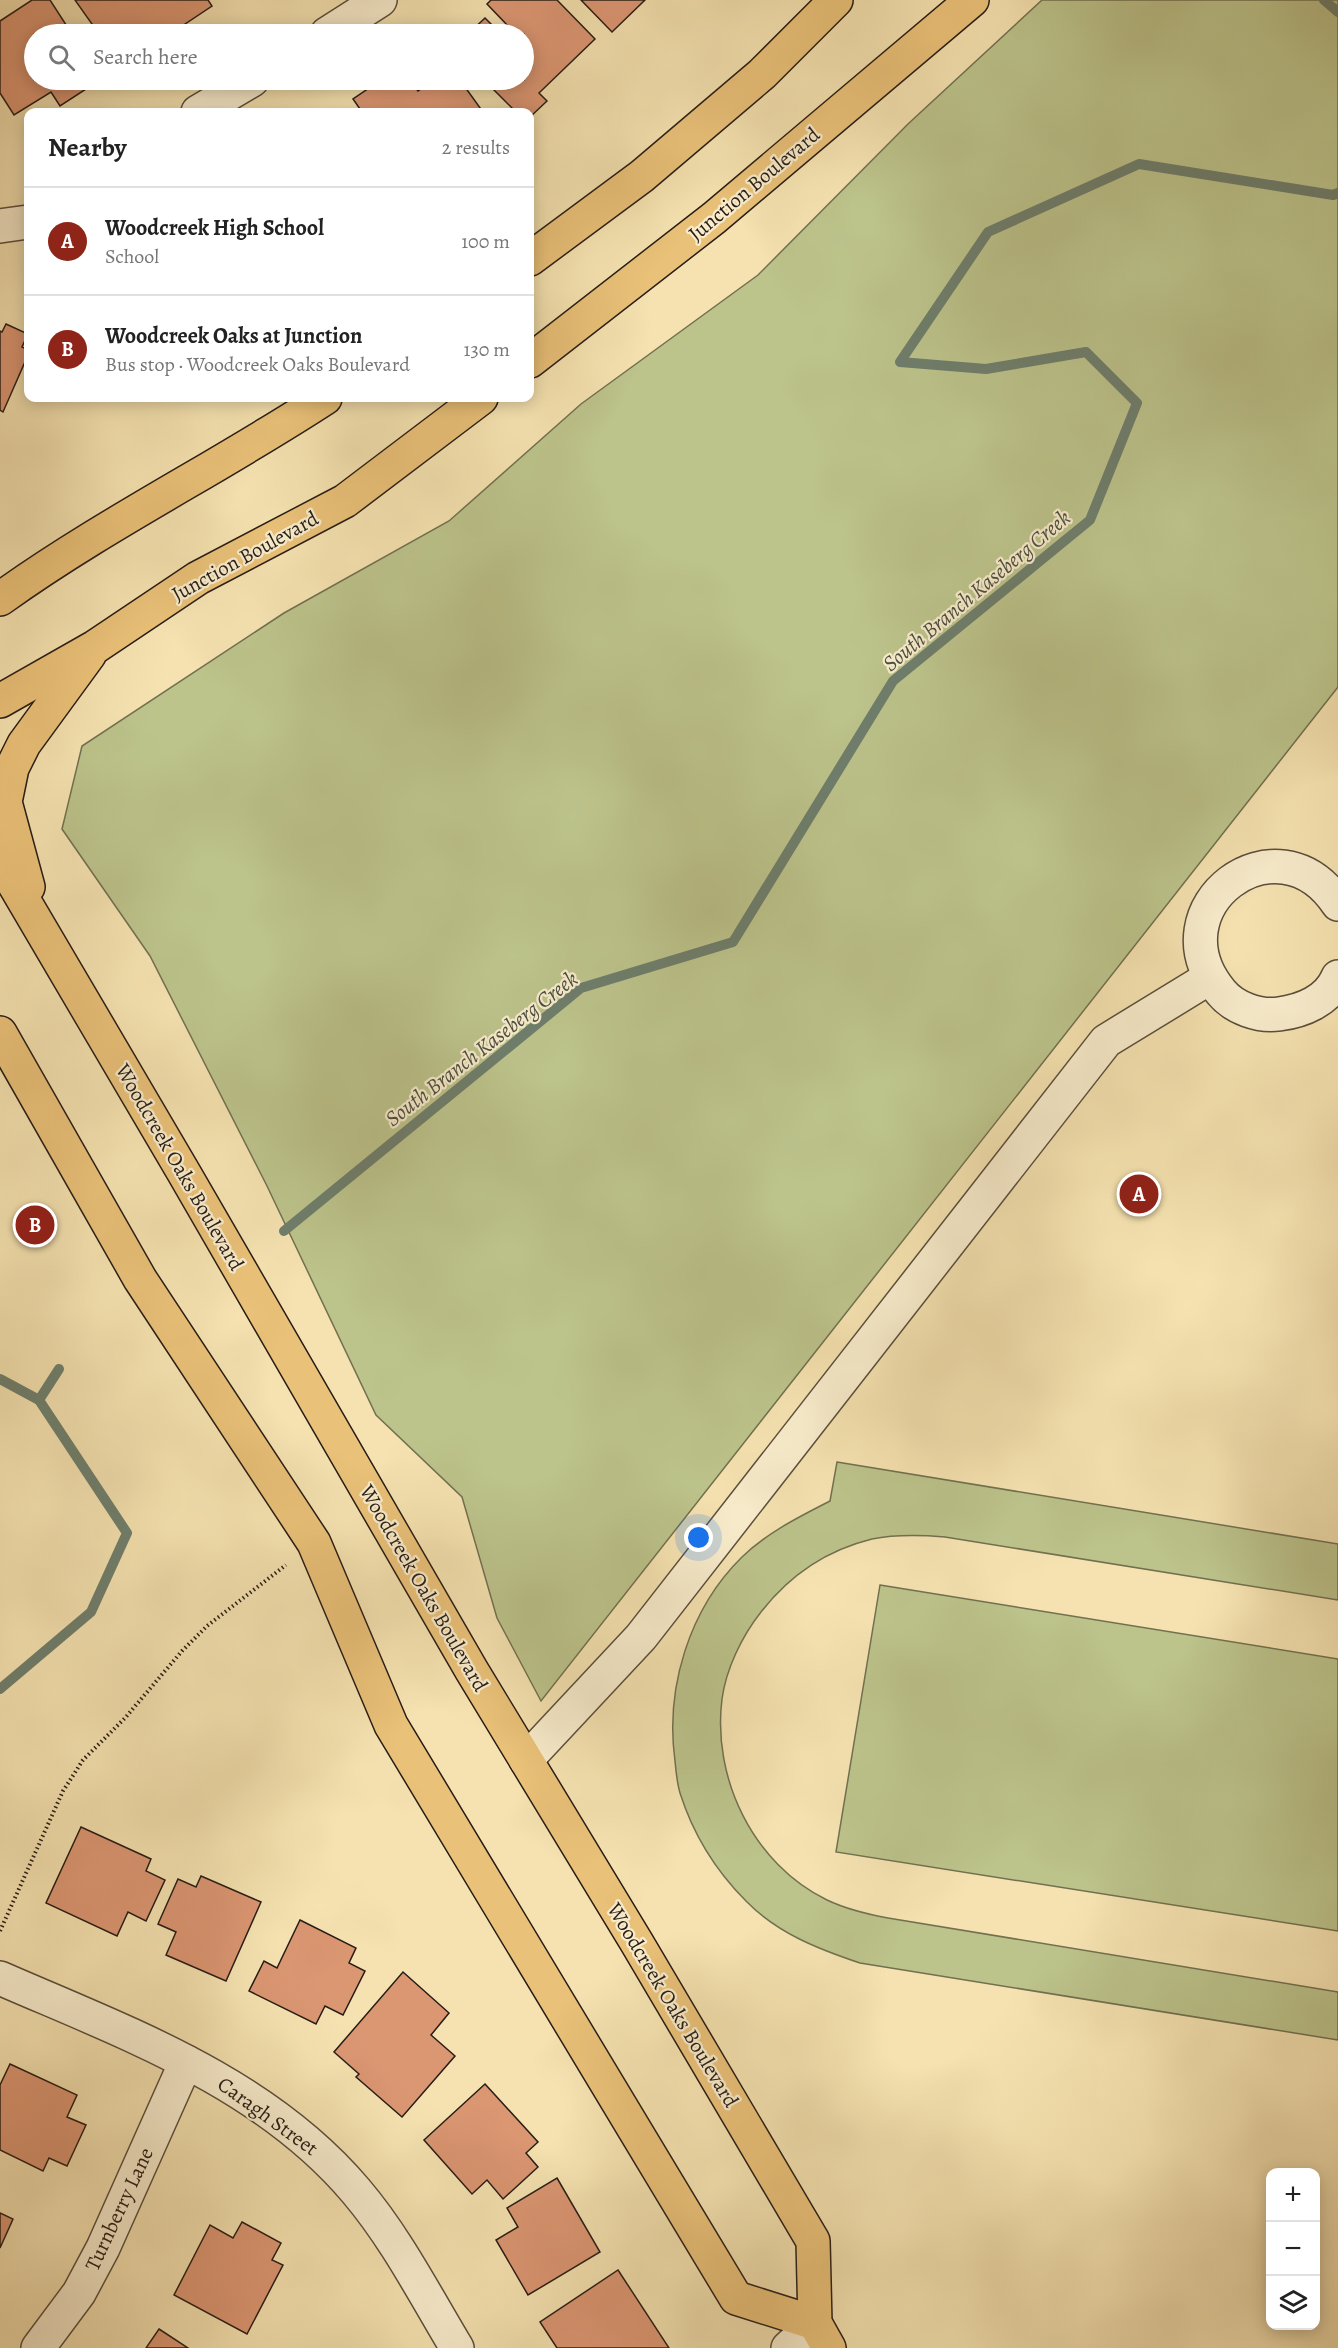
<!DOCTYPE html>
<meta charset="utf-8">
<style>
:root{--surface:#fff;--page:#f2f2f2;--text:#222;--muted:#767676;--line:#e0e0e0;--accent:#8f2418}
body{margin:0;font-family:Alegreya,serif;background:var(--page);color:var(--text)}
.controls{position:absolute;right:18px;bottom:18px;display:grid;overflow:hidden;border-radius:12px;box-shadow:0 3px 15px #0003}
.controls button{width:54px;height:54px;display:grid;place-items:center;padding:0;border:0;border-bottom:2px solid var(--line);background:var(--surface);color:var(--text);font:30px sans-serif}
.you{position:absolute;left:699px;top:1538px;width:21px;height:21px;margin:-15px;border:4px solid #fff;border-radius:50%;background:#1a73e8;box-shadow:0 0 0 9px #1a73e833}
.badge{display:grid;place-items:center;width:39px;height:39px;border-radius:50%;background:var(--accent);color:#fff;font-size:20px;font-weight:700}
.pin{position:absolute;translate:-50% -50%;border:3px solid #fff;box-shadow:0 2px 6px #0006}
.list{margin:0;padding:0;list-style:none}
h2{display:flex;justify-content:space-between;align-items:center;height:78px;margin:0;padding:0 24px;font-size:26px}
h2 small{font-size:20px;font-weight:400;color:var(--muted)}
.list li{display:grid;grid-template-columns:39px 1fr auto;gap:18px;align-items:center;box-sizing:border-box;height:108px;padding:0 24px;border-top:2px solid var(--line)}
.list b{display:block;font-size:22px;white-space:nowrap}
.list p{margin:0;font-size:20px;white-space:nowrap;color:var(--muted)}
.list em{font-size:20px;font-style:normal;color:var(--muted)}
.icon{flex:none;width:33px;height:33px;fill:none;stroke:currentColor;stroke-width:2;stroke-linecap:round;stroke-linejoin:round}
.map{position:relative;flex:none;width:1338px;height:2348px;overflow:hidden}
.search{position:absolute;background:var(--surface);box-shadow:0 3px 15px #0003;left:24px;top:24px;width:510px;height:66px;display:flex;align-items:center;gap:15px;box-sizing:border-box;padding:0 21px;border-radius:33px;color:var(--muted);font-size:22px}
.panel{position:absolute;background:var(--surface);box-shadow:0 3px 15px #0003;left:24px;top:108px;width:510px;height:294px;border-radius:12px}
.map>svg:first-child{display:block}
.green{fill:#bcc38b;stroke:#727050;stroke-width:1.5}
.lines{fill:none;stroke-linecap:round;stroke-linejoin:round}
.stream{stroke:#6e7e6c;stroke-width:10}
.building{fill:#db9672;stroke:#271d16;stroke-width:1.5}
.minor-casing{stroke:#5a4e3c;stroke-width:36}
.major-casing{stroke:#271d16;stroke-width:36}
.path{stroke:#271d16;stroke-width:4;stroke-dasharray:1.5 3;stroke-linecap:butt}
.minor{stroke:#f8eccc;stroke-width:33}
.major{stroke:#eac178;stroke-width:33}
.labels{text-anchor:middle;stroke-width:4.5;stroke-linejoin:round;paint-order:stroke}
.street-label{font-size:21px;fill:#271d16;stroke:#f8eccc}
.water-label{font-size:22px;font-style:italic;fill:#4a4e41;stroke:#f8eccc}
</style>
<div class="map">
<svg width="1338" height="2348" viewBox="0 0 1338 2348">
<rect width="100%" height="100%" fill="#f5e2b0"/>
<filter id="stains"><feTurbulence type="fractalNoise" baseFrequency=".00333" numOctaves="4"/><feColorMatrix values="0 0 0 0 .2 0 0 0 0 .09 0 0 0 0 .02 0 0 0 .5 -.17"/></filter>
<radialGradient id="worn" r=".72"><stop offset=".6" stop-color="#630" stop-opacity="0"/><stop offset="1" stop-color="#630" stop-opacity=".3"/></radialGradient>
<g class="green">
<path d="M1042,0H1338V687L541,1701L497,1618L462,1497L376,1415L267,1186L150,956L62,829L82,746L284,613L449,521L581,404L758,275L908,124Z"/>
<path d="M837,1462L1338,1544V1600L945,1537C921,1535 897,1534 872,1539C827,1550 789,1576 761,1612C742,1636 726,1669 722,1699C712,1778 753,1864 827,1900C846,1909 866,1914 888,1918L1338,1992V2040L860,1963C818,1949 777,1933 746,1901C715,1870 693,1834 680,1793C677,1783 676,1772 675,1761C665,1688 689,1609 742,1557C768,1532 799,1517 830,1501Z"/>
<path d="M880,1585L1338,1659V1931L836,1852Z"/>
</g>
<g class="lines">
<g class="stream">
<path d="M1324,0L1338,12"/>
<path d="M284,1231L581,988L733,942L893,681L1090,520L1137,403L1086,352L986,369L900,362L988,232L1139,164L1333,195L1338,193"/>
<path d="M0,1379L39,1400"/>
<path d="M0,1689L91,1612L127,1533L39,1400L59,1369"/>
</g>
</g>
<g class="building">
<path d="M32,0H50L72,34H34V80H100L60,106L51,92L14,115L0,93V21Z"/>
<path d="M75,0H208L212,6L170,34H99Z"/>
<path d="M491,0H557L595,39L539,93L547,101L530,117V112H516L484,80H524V34H468L485,18L500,33L508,26L487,4Z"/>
<path d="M581,0H645L612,32Z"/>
<path d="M381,80H409L418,91L434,80H460L483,112H362L353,99Z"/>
<path d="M6,324L28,334L22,347L28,350V355L3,412L0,410V331L2,332Z"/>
<path d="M81,1827L151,1859L146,1871L165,1880L146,1921L128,1912L117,1936L46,1903Z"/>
<path d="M201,1876L261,1902L226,1981L166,1955L176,1932L158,1924L178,1879L196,1887Z"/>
<path d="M300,1920L356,1948L349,1963L365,1971L343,2015L325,2006L316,2024L249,1991L264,1961L277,1968Z"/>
<path d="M403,1972L449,2013L431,2035L455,2056L402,2117L356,2077L359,2074L334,2052Z"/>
<path d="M10,2064L77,2095L67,2117L86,2125L67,2166L49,2158L43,2171L0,2150V2085Z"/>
<path d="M485,2084L538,2142L526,2153L538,2167L503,2199L487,2180L472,2194L424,2140Z"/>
<path d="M557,2178L600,2252L528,2295L496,2240L518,2227L507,2208Z"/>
<path d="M0,2213L13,2219L0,2248Z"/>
<path d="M242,2222L281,2243L272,2260L283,2265L247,2334L174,2295L210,2225L233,2238Z"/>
<path d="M618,2270L669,2348H557L540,2322Z"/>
<path d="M159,2329L188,2348H146Z"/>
</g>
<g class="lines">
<g class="minor-casing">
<g id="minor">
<path d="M327,34L380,0"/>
<path d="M198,112L252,80"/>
<path d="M0,226L28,222"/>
<path d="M1338,904C1277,812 1151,908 1221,992C1234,1008 1259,1017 1279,1014C1302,1011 1328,1001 1338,977"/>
<path d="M526,1760L641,1637L1106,1041L1209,978"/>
<path d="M0,1978C126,2033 264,2082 356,2191C396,2238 425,2295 457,2348"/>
<path d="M38,2348L79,2293L103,2248L186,2062"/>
<path d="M788,2348L815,2323"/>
</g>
</g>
<g class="major-casing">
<g id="major">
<path d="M530,259L642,176L762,74L836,0"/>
<path d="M530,361L714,218L972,0"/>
<path d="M0,599C103,525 218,468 325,398"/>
<path d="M0,701L95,647L198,578L345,501L481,398"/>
<path d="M0,860L184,1173L472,1671L637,1943L813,2241L815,2323L829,2348"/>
<path d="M28,887L5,802L12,768L24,744L89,655"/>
<path d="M0,1033L140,1279L314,1543L391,1725L736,2298L815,2323"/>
</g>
</g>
<path class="path" d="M0,1931L63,1791L83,1760L125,1718L182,1651L207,1626L286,1565"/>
<use href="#minor" class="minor"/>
<use href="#major" class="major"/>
</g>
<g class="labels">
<g class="street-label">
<text transform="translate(754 184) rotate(-40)" y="7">Junction Boulevard</text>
<text transform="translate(245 556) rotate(-29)" y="7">Junction Boulevard</text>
<text transform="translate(180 1167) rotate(60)" y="7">Woodcreek Oaks Boulevard</text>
<text transform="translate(424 1588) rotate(60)" y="7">Woodcreek Oaks Boulevard</text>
<text transform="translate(673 2005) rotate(59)" y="7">Woodcreek Oaks Boulevard</text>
<text transform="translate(268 2116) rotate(36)" y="7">Caragh Street</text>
<text transform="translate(119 2209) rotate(-65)" y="7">Turnberry Lane</text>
</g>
<g class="water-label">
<text transform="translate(976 590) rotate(-40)" y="8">South Branch Kaseberg Creek</text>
<text transform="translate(481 1048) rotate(-38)" y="8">South Branch Kaseberg Creek</text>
</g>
</g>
<rect width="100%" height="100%" filter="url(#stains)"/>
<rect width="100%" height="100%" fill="url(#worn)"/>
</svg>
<div class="controls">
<button>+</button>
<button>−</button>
<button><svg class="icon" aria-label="layers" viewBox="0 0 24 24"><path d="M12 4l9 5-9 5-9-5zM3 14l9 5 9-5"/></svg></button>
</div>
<div class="you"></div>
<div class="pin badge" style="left:1139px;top:1194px">A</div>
<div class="pin badge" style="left:35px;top:1225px">B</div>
<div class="search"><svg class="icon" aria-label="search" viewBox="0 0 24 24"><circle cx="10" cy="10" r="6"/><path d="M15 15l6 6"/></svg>Search here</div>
<section class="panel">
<h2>Nearby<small>2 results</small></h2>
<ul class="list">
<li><span class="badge">A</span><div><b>Woodcreek High School</b><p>School</p></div><em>100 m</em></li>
<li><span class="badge">B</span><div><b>Woodcreek Oaks at Junction</b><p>Bus stop · Woodcreek Oaks Boulevard</p></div><em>130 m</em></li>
</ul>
</section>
</div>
